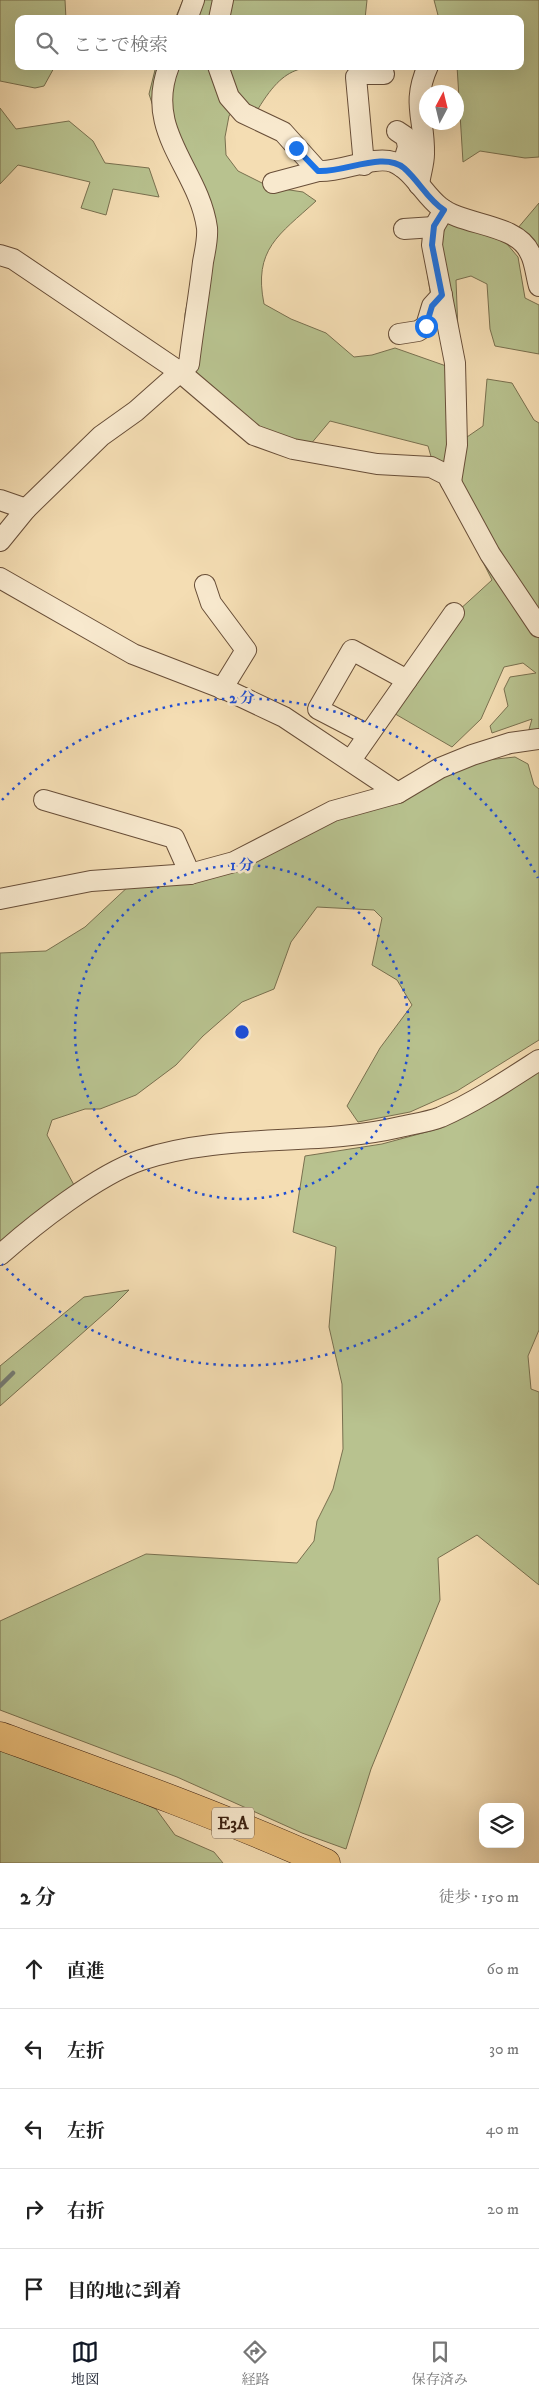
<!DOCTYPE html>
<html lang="ja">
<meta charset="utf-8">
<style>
:root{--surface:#fff;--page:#f6f6f6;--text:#222;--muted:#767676;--line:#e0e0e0;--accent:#111827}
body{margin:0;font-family:"IM FELL DW Pica","Noto Serif JP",serif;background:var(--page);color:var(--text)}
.controls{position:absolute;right:15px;bottom:15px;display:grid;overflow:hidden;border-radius:10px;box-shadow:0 5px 20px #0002}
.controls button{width:45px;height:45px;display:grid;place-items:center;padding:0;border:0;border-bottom:1px solid var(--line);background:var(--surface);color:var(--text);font:25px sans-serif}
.compass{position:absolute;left:419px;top:85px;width:45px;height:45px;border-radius:50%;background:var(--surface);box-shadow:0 5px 20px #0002;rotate:7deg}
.stop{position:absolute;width:15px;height:15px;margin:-11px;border:4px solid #1a73e8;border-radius:50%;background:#fff}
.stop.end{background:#1a73e8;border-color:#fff;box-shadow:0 1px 5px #0008}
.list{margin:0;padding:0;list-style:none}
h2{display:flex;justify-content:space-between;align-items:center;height:65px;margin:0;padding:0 20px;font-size:21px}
h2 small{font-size:16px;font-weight:400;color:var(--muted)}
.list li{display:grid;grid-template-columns:32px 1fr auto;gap:15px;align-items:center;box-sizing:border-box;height:80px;padding:0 20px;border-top:1px solid var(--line)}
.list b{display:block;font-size:19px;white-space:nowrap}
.list em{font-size:16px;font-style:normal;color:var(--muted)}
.icon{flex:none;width:28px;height:28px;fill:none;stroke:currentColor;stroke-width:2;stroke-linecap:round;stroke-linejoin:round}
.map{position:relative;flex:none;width:539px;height:1863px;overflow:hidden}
.search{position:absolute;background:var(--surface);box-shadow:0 5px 20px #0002;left:15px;right:15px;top:15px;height:55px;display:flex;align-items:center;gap:12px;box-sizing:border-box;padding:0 18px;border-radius:10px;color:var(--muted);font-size:19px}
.sheet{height:465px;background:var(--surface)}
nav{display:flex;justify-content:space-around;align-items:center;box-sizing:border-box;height:70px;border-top:1px solid var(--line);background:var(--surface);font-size:14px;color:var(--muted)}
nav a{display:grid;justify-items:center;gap:2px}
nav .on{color:var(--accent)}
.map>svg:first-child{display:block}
.green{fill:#b8c28f;stroke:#79704f}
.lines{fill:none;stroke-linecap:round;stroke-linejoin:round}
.stream{stroke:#767c73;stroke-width:4.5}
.minor-casing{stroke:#684e38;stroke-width:22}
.highway-casing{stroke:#3a1f0f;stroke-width:29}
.minor{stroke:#f8e9ce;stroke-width:20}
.highway{stroke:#eabe7a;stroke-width:28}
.route{stroke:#1a73e8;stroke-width:6}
.ring{fill:none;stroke:#1d4ed8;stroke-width:2.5;stroke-dasharray:2.5 5}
.labels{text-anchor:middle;stroke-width:5;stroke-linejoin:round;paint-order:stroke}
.shield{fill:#f8e9ce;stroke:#735c48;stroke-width:1}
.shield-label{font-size:18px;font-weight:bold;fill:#3a1f0f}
.centre{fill:#1d4ed8;stroke:#f8e9ce;stroke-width:2.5}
.ring-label{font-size:15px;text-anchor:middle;font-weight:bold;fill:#1d4ed8;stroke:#f8e9ce;stroke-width:5;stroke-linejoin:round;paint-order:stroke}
</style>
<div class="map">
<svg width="539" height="1863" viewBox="0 0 539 1863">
<rect width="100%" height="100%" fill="#f4ddb3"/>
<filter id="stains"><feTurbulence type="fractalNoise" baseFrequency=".004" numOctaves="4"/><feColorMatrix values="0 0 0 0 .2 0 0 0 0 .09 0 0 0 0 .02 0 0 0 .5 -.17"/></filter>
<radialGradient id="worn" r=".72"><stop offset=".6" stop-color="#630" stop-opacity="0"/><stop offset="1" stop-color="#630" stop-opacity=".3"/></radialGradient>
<g class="green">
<path d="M0,0H65L66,19H19V66H55L44,86L35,88L0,81Z"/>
<path d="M183,0H367L365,19H175Z"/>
<path d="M434,0H539V157L525,158L480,151L463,162L457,66H520V19H439Z"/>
<path d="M156,66H360V68C306,67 289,58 258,109L233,110L229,116L225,137L226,155L238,171L270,187L303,192L316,201C279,235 253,249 264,304L291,319L326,333L354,357L372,355L395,348L449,367L451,421L467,437L483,426L487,379L512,383L534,420L539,423V732L528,733L532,719L492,733L490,726L508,706L504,689L510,677L536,673L523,663L504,667L481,719L452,747L385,708L458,611L492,580L432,460L428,446L330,421L310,445L273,433L235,416L183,367L185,314L197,255L198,205L163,137L149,94Z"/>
<path d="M0,108L16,129L69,121L93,141L105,163L149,168L159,197L113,189L106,215L81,208L90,182L18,165L0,184Z"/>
<path d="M539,203V257L517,229Z"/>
<path d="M432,216L502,238L518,257L525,298L539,305V354L495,346L490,329L487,284L471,276L456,280L458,332L439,323L430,291L424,251Z"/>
<path d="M515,757L528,764L534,785L539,789V1040L457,1091L410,1112L358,1122L347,1106L380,1048L412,1005L397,980L372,965L382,918L374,910L317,907L291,942L274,989L242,1002L203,1036L176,1065L136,1095L100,1109H85L52,1120L47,1135L74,1185L0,1242V953L46,951L85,927L131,884L227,874L291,831L460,763Z"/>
<path d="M539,1071V1330L528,1356L531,1389L539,1392V1585L477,1535L438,1558L440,1600L371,1769L346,1849L302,1833L177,1777L0,1710V1621L146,1554L297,1563L314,1541L317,1521L333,1489L343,1449L342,1384L329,1327L336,1247L293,1232L305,1156L382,1144L441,1128Z"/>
<path d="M129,1290L113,1306L0,1406V1366L84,1297Z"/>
<path d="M0,1745L68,1770L156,1809L175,1835L214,1852L223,1863H0Z"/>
</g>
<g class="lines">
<path class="stream" d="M0,1386L13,1373"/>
<g class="minor-casing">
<g id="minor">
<path d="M187,19L194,0"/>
<path d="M219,19L223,0"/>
<path d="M218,66L229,97L243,113L283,132L318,171C340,173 374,155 393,162C413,170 424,195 440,207C463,226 517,223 530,253C535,262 536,276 539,286"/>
<path d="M397,131L406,137L408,147L402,167"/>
<path d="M364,165L356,77L360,74H384"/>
<path d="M273,183L318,171"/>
<path d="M419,185C420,175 424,164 424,154C425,118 411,104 428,66"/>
<path d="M444,210L434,227L432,245L455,363L457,445L451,482"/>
<path d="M404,229L434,227"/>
<path d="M0,255L13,259L180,372L254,435L293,449L377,464L431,467L447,475L490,554L539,627"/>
<path d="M399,334L418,331L426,326L432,306L442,295"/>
<path d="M0,500L26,509"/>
<path d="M0,541L26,509L101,436L136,411L189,364C193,330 199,296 203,262C205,251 208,239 207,228C199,169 143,132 169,66"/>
<path d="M0,578L133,654L229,691L284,717L398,793"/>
<path d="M205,585L211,603L246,650L222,689"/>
<path d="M368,735L318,709L352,650L407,680"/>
<path d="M351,760L454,613"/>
<path d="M44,800L174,838L190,874"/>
<path d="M0,899L91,881L190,874L234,862L333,811L398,793L440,768L472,755L510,743L539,739"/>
<path d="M0,1255C35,1224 97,1175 141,1160C225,1132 315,1147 400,1127C413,1124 428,1122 441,1117C475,1102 508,1080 539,1060"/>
</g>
</g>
<g class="highway-casing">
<path id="highway" d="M0,1736C110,1776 219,1815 326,1863"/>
</g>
<use href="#minor" class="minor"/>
<use href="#highway" class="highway"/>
</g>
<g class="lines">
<path class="route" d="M296,148L318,171C344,173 383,151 404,168C419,181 428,200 444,210L434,226L432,245L442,295L432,306L426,326"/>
</g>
<g class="ring">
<circle cx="242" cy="1032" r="167"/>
<path d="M538 1186A334 334 0 0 1 2 1264M2 800A334 334 0 0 1 538 878"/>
</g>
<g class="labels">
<rect class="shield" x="212" y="1807.5" width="42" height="31" rx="4"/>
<g class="shield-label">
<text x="233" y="1829">E3A</text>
</g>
</g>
<circle cx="242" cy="1032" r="8" class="centre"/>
<g class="ring-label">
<text x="242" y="703">2 分</text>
<text x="242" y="870">1 分</text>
</g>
<rect width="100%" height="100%" filter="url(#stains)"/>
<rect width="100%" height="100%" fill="url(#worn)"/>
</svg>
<div class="controls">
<button><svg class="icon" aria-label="layers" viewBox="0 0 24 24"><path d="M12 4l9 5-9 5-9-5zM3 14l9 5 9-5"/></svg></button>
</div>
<svg class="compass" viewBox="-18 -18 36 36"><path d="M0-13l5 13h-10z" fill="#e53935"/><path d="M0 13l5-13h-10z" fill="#767676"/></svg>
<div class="stop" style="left:426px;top:326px"></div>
<div class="stop end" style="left:296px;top:148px"></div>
<div class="search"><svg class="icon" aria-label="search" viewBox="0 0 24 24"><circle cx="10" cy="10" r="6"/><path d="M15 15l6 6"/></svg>ここで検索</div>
</div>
<section class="sheet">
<h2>2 分<small>徒歩 · 150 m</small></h2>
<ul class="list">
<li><svg class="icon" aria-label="ahead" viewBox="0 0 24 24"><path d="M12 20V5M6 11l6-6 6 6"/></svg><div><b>直進</b></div><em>60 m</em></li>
<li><svg class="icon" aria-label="left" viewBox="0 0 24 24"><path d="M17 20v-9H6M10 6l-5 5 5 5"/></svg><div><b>左折</b></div><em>30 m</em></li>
<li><svg class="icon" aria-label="left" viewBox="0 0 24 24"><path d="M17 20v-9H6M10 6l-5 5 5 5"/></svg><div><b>左折</b></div><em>40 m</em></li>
<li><svg class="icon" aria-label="right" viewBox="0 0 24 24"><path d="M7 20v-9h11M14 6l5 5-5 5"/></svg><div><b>右折</b></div><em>20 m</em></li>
<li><svg class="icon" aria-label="arrive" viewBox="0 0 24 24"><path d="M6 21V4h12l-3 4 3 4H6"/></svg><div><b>目的地に到着</b></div></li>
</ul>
</section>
<nav>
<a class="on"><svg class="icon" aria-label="map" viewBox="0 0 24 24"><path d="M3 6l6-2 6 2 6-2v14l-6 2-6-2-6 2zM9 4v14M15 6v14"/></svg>地図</a>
<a><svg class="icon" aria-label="directions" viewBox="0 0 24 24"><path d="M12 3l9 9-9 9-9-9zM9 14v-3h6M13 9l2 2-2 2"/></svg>経路</a>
<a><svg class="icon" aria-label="saved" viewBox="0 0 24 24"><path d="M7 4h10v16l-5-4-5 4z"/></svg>保存済み</a>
</nav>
